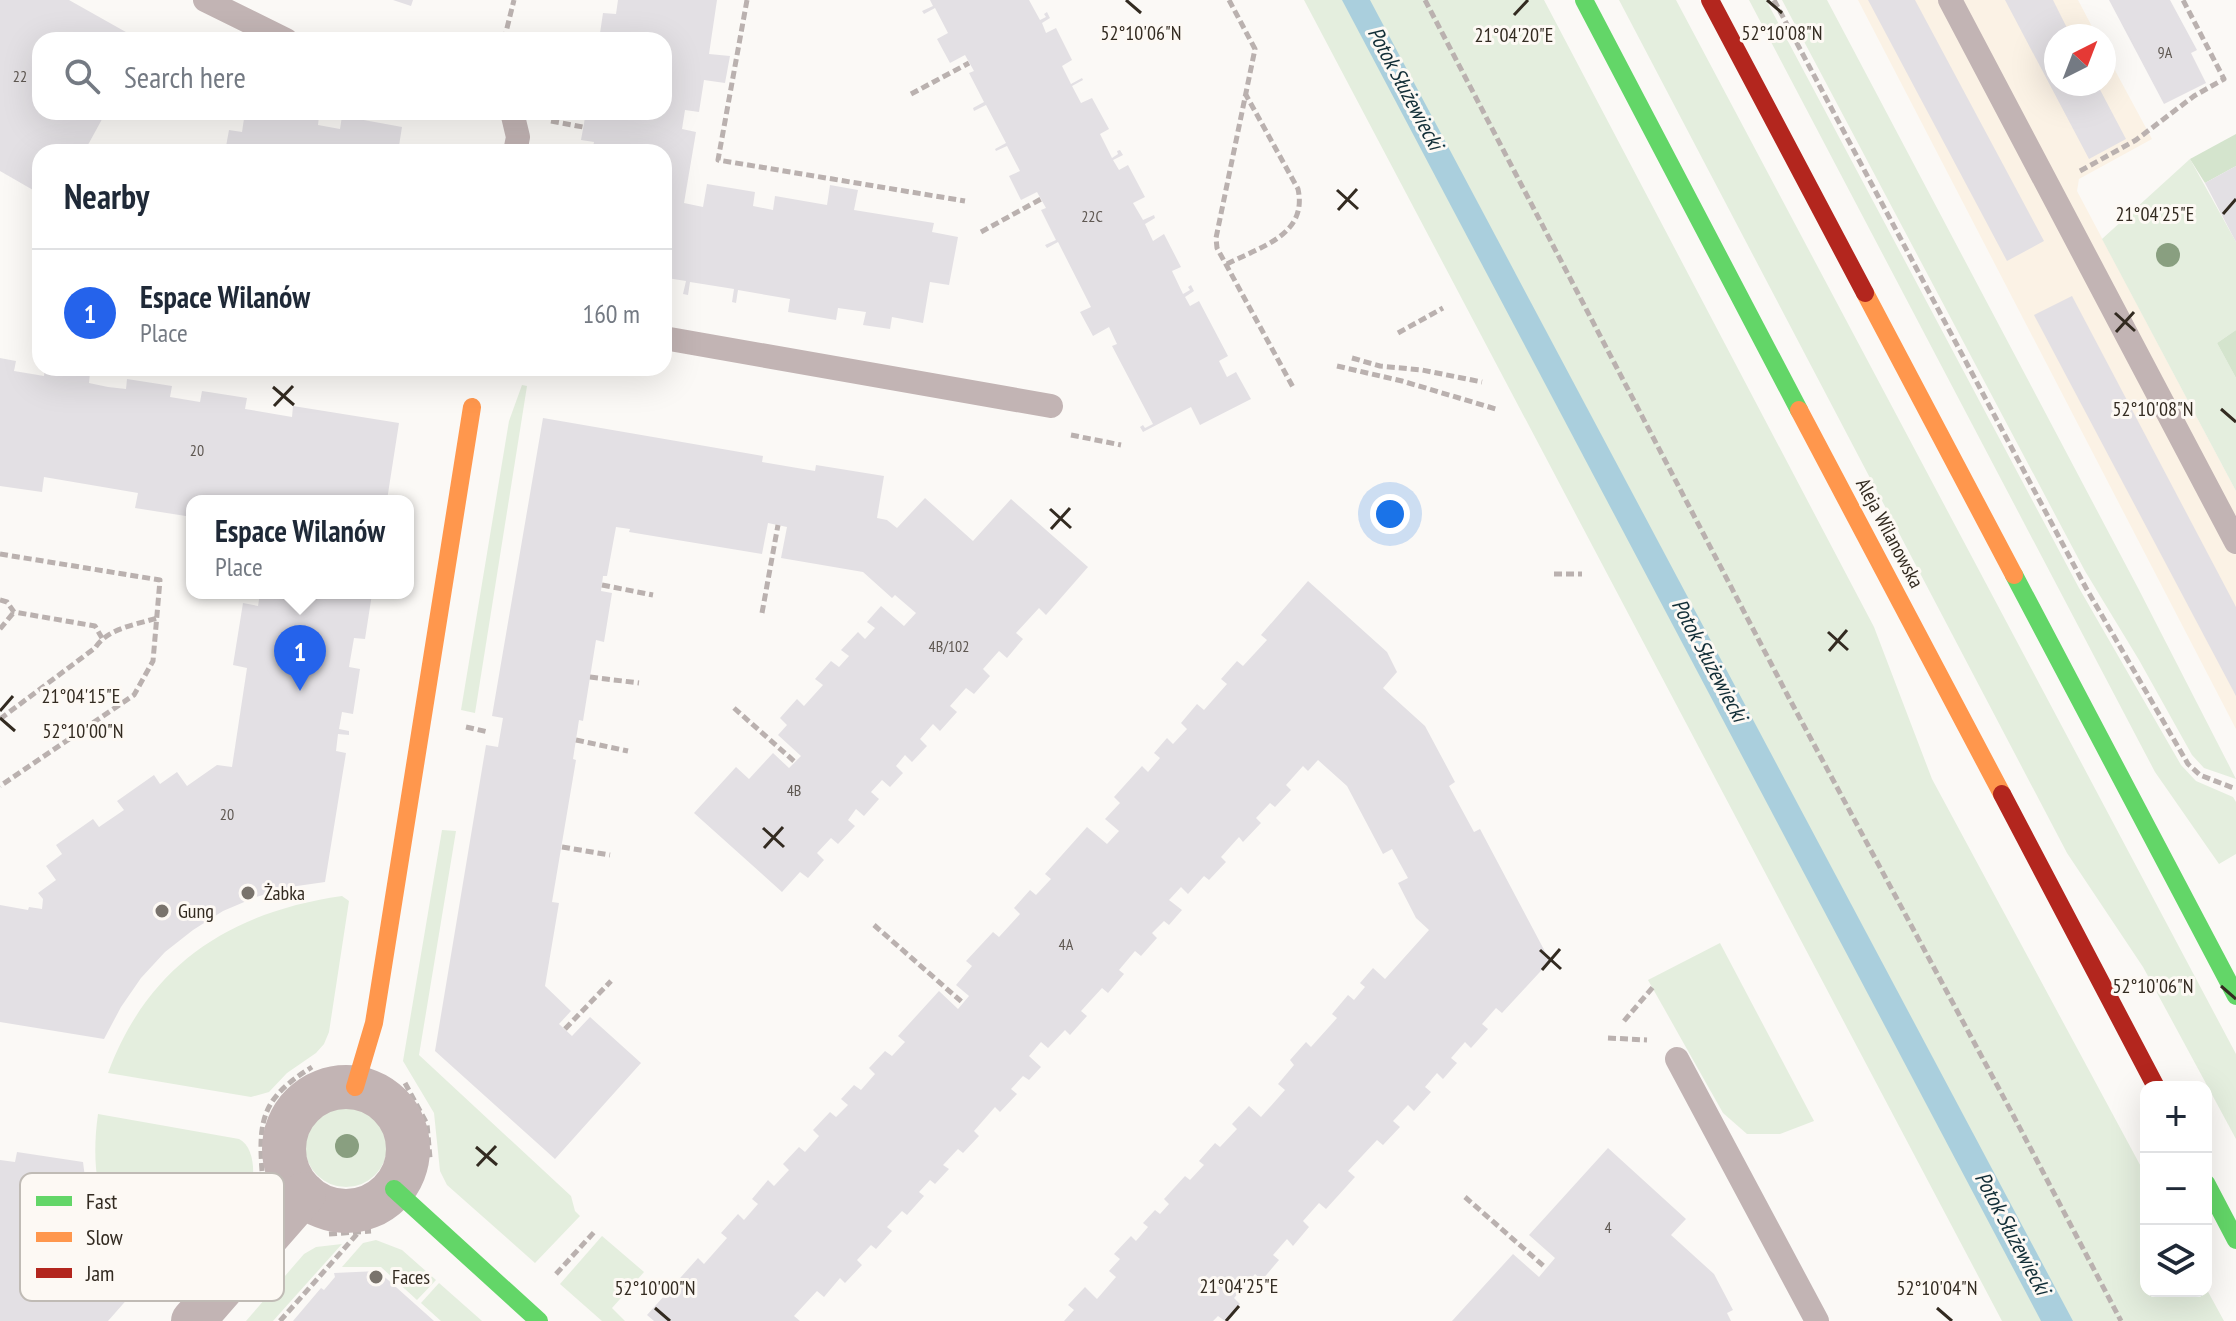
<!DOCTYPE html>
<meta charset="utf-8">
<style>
:root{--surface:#fff;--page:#f6f6f7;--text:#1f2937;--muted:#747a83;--line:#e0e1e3;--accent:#2563eb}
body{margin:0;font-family:"PT Sans Narrow",sans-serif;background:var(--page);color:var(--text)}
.controls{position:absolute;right:24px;bottom:24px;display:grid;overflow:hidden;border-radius:16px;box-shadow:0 8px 32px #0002}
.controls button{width:72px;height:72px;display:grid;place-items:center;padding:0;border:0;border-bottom:2px solid var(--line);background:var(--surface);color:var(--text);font:40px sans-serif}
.compass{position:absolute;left:2044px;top:24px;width:72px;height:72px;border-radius:50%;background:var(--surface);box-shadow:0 8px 32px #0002;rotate:42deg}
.you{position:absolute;left:1390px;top:514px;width:28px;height:28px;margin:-20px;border:6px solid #fff;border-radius:50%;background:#1a73e8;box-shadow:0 0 0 12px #1a73e833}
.badge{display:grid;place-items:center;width:52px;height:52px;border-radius:50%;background:var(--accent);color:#fff;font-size:26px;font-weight:700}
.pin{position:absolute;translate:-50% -66px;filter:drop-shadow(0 2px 4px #0008)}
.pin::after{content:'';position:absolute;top:42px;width:28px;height:24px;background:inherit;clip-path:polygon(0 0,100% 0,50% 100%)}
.popup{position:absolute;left:186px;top:495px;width:228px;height:104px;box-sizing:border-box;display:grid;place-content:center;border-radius:16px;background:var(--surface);filter:drop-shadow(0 2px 6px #0005);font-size:26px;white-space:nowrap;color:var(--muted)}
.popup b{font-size:30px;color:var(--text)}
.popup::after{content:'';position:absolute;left:50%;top:100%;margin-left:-16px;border:16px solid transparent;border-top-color:var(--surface)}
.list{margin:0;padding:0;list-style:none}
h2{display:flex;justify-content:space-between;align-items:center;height:104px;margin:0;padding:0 32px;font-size:34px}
h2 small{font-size:26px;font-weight:400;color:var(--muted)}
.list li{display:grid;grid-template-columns:52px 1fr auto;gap:24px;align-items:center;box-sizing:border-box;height:128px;padding:0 32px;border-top:2px solid var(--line)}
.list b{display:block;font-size:30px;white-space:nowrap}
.list p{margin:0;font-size:26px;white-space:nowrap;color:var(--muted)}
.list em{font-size:26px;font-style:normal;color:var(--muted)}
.icon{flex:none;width:44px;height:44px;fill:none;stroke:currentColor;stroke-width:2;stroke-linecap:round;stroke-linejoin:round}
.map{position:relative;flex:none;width:2236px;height:1321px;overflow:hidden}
.search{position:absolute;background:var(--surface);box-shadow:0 8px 32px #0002;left:32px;top:32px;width:640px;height:88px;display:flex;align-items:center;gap:20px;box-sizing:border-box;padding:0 28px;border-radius:24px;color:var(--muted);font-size:30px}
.panel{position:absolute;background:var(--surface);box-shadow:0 8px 32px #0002;left:32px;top:144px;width:640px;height:232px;border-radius:24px}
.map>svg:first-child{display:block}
.built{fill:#fbf2e5}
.green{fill:#e4eede}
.forest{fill:#d4e4cd}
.water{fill:#aacfdd}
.building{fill:#e3e0e4}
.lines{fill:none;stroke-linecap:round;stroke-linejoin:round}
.path{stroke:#bab1af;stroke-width:5;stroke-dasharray:8 4;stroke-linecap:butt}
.lane{stroke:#c2b4b4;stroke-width:24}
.street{stroke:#c2b4b4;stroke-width:44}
.fast{stroke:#63d668;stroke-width:18}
.slow{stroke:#ff974d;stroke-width:18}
.jam{stroke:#b3261e;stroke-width:18}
.tree{fill:#899f80}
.ticks{fill:none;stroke:#332b21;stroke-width:3}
.poi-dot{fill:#79736c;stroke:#fdf9f4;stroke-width:3}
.labels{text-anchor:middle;stroke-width:6;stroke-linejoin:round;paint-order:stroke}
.number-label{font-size:16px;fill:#5f5852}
.street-label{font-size:20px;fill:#332b21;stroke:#fdf9f4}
.poi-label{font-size:20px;fill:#332b21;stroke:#fdf9f4;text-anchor:start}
.water-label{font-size:22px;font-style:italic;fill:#122e37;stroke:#fdf9f4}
.key{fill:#fdf9f4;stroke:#c0bbb5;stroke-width:2}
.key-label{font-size:22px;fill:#332b21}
.ticks-label{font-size:20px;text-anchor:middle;fill:#332b21;stroke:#fdf9f4;stroke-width:6;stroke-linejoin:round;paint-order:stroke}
</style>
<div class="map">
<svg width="2236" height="1321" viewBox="0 0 2236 1321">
<rect width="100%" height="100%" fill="#fbf9f6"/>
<path class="built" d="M1858,0H2078L2097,36H2056V84H2104V50L2152,139L2079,179L2077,191L2236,491V729Z"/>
<g class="green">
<path d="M1304,0H1544L1874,627L1932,779L2146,1176V1291H2206V1288L2224,1321H2002Z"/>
<path d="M1619,0H1676L2236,1054V1139L2143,967L2067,853Z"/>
<path d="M1749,0H1766L2079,588L2181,765L2196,781L2233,797L2236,802V854L2219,864L2155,772Z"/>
<path d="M1782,0H1827L2138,588L2236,779L2204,768L2192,755L2139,660L2085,571Z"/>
<path d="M2190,159L2236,242V330L2217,343L2236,378V491L2102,239Z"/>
<path d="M522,385L527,386L475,713L461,710L509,421Z"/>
<path d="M442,830L456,831L419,1055L571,1196L575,1211L580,1216L535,1263L447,1185L440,1171L434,1113L403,1061Z"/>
<path d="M342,896L349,901L329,1032L324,1044L316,1053L287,1073L269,1092L251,1097L108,1073C148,965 230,912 342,896Z"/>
<path d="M1720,943L1814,1121L1780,1134H1747L1723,1113L1648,980Z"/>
<circle cx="346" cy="1146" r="41"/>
<path d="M98,1114L239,1139C256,1147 256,1182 248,1196L157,1300C110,1241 87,1192 98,1114Z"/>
<path d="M602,1236L644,1272L612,1308L625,1321H602L560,1284Z"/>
<path d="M376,1240L402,1250L436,1280L417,1300L381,1267H342L363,1243Z"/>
<path d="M342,1244L273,1321H246L304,1254L316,1247Z"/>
<path d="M439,1283L482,1321H441L421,1303Z"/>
</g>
<g class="forest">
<path d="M2236,134V166L2205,183L2190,159Z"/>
<path d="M2236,330V378L2217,343Z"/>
</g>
<path class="water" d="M1342,0H1370L2073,1321H2041Z"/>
<g class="building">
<path d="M0,0H69L140,40H40V112H106L84,152L71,150L70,152H40V194L0,171Z"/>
<path d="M393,0H413L411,6Z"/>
<path d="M618,0H717L709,54L730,56L725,83L704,80L699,112L685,110L682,129L696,132L684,203L703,207L707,184L755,192L753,206L773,210L775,196L827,205L830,185L858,190L854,210L934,223L932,232L958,237L949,285L930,282L923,323L892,317L890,329L863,325L866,312L838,308L836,320L788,312L790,299L738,290L736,303L732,302L734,289L690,282L688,295L683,294L686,281L667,278L664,288V152H592L594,142L581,140L586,112H664V40H599L603,13L616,14Z"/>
<path d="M930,0H1029L1040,20L1046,17L1044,14L1047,12L1050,18L1042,23L1046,33L1056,28L1072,60L1062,66L1071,84L1082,78L1083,80L1072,86L1081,103L1092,98L1109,129L1100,134L1112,158L1118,154L1117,151L1120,150L1123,155L1113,160L1119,170L1128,165L1145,197L1133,203L1143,220L1154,215L1155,218L1145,224L1153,241L1164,234L1181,267L1172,271L1183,294L1190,290L1188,287L1191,285L1194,291L1185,297L1190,306L1199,301L1228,356L1219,361L1227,377L1236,372L1251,399L1200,425L1191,407L1143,432L1140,427L1143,425L1145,428L1153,424L1112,346L1117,344L1109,327L1093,336L1080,312L1091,307L1058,242L1047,248L1045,245L1056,240L1041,210L1046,208L1037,192L1021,200L1009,176L1020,171L1007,146L996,151L995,149L1006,143L986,105L974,111L973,108L984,102L969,73L974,71L965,55L950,63L937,39L948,33L935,8L924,14L922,11L933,6Z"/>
<path d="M1868,0H1915L2044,241L2007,261Z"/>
<path d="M2005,0H2053L2071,36H2056V84H2097L2126,139L2089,159Z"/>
<path d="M2109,0H2170L2197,50L2191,53L2206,83L2164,104Z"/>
<path d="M245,112L324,113L323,118L319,116L318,125L340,129L342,116L402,127L398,152H225L229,130L242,132Z"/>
<path d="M2236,166V242L2205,183Z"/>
<path d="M2072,296L2236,607V696L2034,315Z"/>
<path d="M0,358L16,361L14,371L44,376L45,368H61L90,373L89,383L108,387L126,389L127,379L172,386L170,397L200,402L202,391L247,398L245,409L292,417L293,406L399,423L387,500L192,501V517L135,508L138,493L44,477L42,492L0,486Z"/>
<path d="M543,418L763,456L762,462L815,471L816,465L884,476L877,518L887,520L897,528L925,498L973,541L1011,499L1088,567L1046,615L1039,608L1016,633L1023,639L1007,658L999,651L983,669L990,676L974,694L966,688L950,706L957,712L940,731L933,724L920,739L927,746L912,762L905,755L896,766L903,773L890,787L882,780L871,792L879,799L864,816L856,809L848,820L855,826L838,844L831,838L817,853L824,860L808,878L800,872L782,892L694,813L736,767L749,779L773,753L789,768L801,756L778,735L787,725L780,718L797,699L804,706L823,685L815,679L831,661L839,667L849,656L841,650L858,632L865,639L875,628L867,622L881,606L904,626L916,613L895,595L892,598L863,572L781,558L787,527L768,523L762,554L629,532L630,529L616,527L607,576H603L601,591L612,593L604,642L596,640L583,721L579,720L573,759L576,760L552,902L559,903L545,986L571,1011L559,1024L572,1036L590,1017L641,1063L555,1159L435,1051L486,745L498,747L503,718L492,716Z"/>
<path d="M1308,581L1387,652L1397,672L1383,688L1425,726L1455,782L1449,786L1474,832L1480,829L1550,961L1502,1013L1496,1008L1482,1024L1488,1029L1471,1048L1465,1042L1451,1058L1457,1063L1443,1079L1437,1073L1425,1087L1431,1092L1414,1111L1408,1105L1393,1121L1400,1127L1383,1145L1377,1140L1348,1171L1355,1177L1326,1209L1319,1203L1303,1221L1309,1227L1293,1246L1287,1239L1273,1255L1279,1260L1262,1280L1255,1274L1234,1298L1240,1304L1225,1321L1218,1316L1213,1321H1064L1074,1310L1068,1305L1085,1287L1097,1299L1116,1277L1109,1271L1120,1259L1114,1254L1131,1236L1136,1241L1148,1227L1143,1223L1155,1210L1160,1214L1169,1204L1164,1199L1185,1176L1190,1180L1204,1165L1199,1161L1215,1143L1220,1147L1237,1129L1232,1124L1249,1106L1261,1117L1285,1090L1278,1084L1294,1065L1290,1060L1306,1042L1311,1047L1337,1018L1332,1014L1348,995L1354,1000L1365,987L1360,983L1373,968L1385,979L1429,930L1416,918L1398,883L1408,878L1392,849L1383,854L1347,786L1318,760L1308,771L1303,766L1286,785L1291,790L1275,807L1270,803L1256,818L1261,823L1243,842L1239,837L1221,857L1226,862L1209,880L1204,876L1188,894L1181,887L1169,900L1182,910L1169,925L1164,921L1152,933L1157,938L1141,956L1135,951L1119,970L1124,974L1108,993L1102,988L1081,1011L1087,1016L1070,1035L1065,1030L1048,1048L1041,1042L1029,1056L1041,1067L1029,1080L1023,1076L1011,1089L1017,1094L1000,1112L995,1107L974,1131L979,1136L963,1153L958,1149L943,1165L949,1169L935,1184L930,1180L919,1192L924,1196L907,1215L902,1211L887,1227L892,1231L876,1249L871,1245L857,1260L862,1265L845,1283L840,1278L824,1297L817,1291L794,1316L800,1321H654L647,1315L698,1258L704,1264L727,1238L721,1233L738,1214L744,1220L758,1204L752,1199L768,1180L774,1186L789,1170L783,1164L799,1147L805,1152L819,1136L813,1130L830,1112L836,1117L848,1105L841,1099L854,1085L861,1090L875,1074L869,1068L885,1051L892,1056L905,1042L898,1036L939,991L958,1009L969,996L956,985L972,966L966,961L993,932L999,937L1020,914L1014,908L1030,890L1036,895L1051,879L1045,874L1087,827L1107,844L1119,831L1105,819L1120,803L1114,797L1142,766L1148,772L1160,758L1154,753L1167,738L1173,744L1187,729L1181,723L1197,704L1204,710L1227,684L1221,679L1237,661L1243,666L1267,640L1261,635Z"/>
<path d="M260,593L372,594L365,639L354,638L349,667L360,669L353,714L342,712L339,729L349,731V735L338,734L336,751L346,753L325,882L290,887L256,897L223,911L193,930L165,952L141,978L121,1007L104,1039L0,1022V905L28,910L29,907L42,909L43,899L38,893L56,880L46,866L62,854L56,845L93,819L99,827L124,810L117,801L154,775L160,784L177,772L187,786L217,765L232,767L247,668L233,665L243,603L258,606Z"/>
<path d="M1608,1148L1686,1219L1671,1235L1714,1274L1733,1310L1727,1313L1731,1321H1452L1513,1254L1539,1277L1555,1258L1529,1235Z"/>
<path d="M17,1152L83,1162L87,1193L95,1224L104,1249L130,1296L108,1321H0V1160L15,1162Z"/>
<path d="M378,1271L434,1321H293L321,1288L324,1290L335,1277L334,1273Z"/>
</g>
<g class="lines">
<g class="path">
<path d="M747,0L718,160L965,201"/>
<path d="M1229,0L1255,49L1216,238L1217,248L1294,389"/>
<path d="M1425,0L1789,698L2012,1113L2121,1321"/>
<path d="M1774,0L2086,588L2188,764L2200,775L2236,789"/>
<path d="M504,40L514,0"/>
<path d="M911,94L969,63"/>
<path d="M551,121L583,127"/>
<path d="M2080,171L2136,140L2194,96L2224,79L2183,0"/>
<path d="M981,232L1041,199"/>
<path d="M1227,264C1260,247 1308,235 1298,189L1246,95"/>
<path d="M1398,333L1443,308"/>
<path d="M1352,358L1380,366L1422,370L1482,382"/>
<path d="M1337,366L1402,381L1496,409"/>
<path d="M1071,435L1121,445"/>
<path d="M0,554L160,580L153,661L134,695L0,786"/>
<path d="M1554,574H1582"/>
<path d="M602,585L653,595"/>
<path d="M0,600L7,602L14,612L95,626L102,638"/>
<path d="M762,613L778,525"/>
<path d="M0,629L14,612"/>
<path d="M590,677L639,683"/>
<path d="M734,708L795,762"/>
<path d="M0,719L95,648C108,628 135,625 157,618"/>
<path d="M466,727L488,732"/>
<path d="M576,740L628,751"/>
<path d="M562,847L610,855"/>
<path d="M874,925L963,1003"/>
<path d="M1624,1021L1653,987"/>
<path d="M565,1029L611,981"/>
<path d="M1608,1038L1647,1040"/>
<path d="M405,1083L427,1124L430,1158"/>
<path d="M262,1171C258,1117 264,1097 312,1067"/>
<path d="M1465,1197L1546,1268"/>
<path d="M329,1234L371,1231"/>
<path d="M556,1274L596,1230"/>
<path d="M280,1321L358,1233"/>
</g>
<g class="lane">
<path d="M205,0L286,40"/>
<path d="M1950,0L2236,542"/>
<path d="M512,112L518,137L515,152"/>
<path d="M664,338L1051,406"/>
<path d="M1677,1059L1817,1321"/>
</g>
<g class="street">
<circle cx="346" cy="1149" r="62"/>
<path d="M193,1321L304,1194"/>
</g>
<g class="fast">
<path d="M1584,0L1799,410"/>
<path d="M2014,575L2236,996"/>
<path d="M2206,1183L2236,1240"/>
<path d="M394,1189L539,1321"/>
</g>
<g class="slow">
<path d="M1865,293L2014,575"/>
<path d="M1799,410L2002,794"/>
<path d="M355,1087L374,1023L472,407"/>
</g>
<g class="jam">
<path d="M1710,0L1865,293"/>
<path d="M2002,794L2156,1087"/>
</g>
</g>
<g class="tree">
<circle cx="2168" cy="255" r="12"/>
<circle cx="347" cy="1146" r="12"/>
</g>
<path class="ticks" d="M1126,0L1141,13M1767,0L1782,13M1514,15L1528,0M1337,190L1358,209M1338,210L1357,189M2223,214L2236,199M2115,313L2135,331M2116,332L2134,312M273,387L294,405M274,406L293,386M2221,409L2236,422M1050,509L1071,528M1051,529L1070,508M1828,632L1848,650M1829,651L1847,630M0,711L13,696M0,718L15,731M763,828L784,847M764,848L783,827M1540,950L1561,969M1542,970L1560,949M2221,986L2236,999M476,1147L497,1165M477,1166L496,1146M655,1308L670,1321M1937,1308L1952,1321M1226,1321L1239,1306"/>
<g class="poi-dot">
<circle cx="248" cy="893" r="8"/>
<circle cx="162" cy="911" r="8"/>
<circle cx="376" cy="1277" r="8"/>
</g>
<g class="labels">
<g class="number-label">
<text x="2165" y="58">9A</text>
<text x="20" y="82">22</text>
<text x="1092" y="222">22C</text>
<text x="197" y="456">20</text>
<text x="949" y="652">4B/102</text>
<text x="794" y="796">4B</text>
<text x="227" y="820">20</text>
<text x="1066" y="950">4A</text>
<text x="1608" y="1233">4</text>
</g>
<g class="street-label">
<text transform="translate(1890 533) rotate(62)" y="7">Aleja Wilanowska</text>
</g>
<g class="poi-label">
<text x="264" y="900">Żabka</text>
<text x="178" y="918">Gung</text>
<text x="392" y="1284">Faces</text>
</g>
<g class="water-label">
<text transform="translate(1406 88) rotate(62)" y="8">Potok Służewiecki</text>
<text transform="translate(1710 660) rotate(62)" y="8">Potok Służewiecki</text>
<text transform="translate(2013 1233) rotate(62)" y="8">Potok Służewiecki</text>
</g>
</g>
<rect x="20" y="1173" width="264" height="128" rx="12" class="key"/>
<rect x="36" y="1196" width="36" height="10" fill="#63d668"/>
<rect x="36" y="1232" width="36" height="10" fill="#ff974d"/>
<rect x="36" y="1268" width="36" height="10" fill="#b3261e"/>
<g class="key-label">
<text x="86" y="1209">Fast</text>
<text x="86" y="1245">Slow</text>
<text x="86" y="1281">Jam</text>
</g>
<g class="ticks-label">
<text x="1141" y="40">52°10'06"N</text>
<text x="1782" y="40">52°10'08"N</text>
<text x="1514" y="42">21°04'20"E</text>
<text x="2155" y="221">21°04'25"E</text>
<text x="2153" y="416">52°10'08"N</text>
<text x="81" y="703">21°04'15"E</text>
<text x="83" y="738">52°10'00"N</text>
<text x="2153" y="993">52°10'06"N</text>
<text x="1239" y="1293">21°04'25"E</text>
<text x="655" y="1295">52°10'00"N</text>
<text x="1937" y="1295">52°10'04"N</text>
</g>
</svg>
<div class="controls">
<button>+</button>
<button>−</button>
<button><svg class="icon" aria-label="layers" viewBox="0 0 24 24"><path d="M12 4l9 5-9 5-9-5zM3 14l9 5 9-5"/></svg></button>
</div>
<svg class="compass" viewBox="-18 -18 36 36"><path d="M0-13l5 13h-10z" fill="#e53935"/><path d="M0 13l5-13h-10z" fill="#747a83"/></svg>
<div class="you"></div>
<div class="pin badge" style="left:300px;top:691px">1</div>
<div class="popup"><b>Espace Wilanów</b>Place</div>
<div class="search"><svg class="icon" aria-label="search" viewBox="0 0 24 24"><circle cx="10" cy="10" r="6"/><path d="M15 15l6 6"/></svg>Search here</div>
<section class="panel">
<h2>Nearby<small></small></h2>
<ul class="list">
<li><span class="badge">1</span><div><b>Espace Wilanów</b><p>Place</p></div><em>160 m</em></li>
</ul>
</section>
</div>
